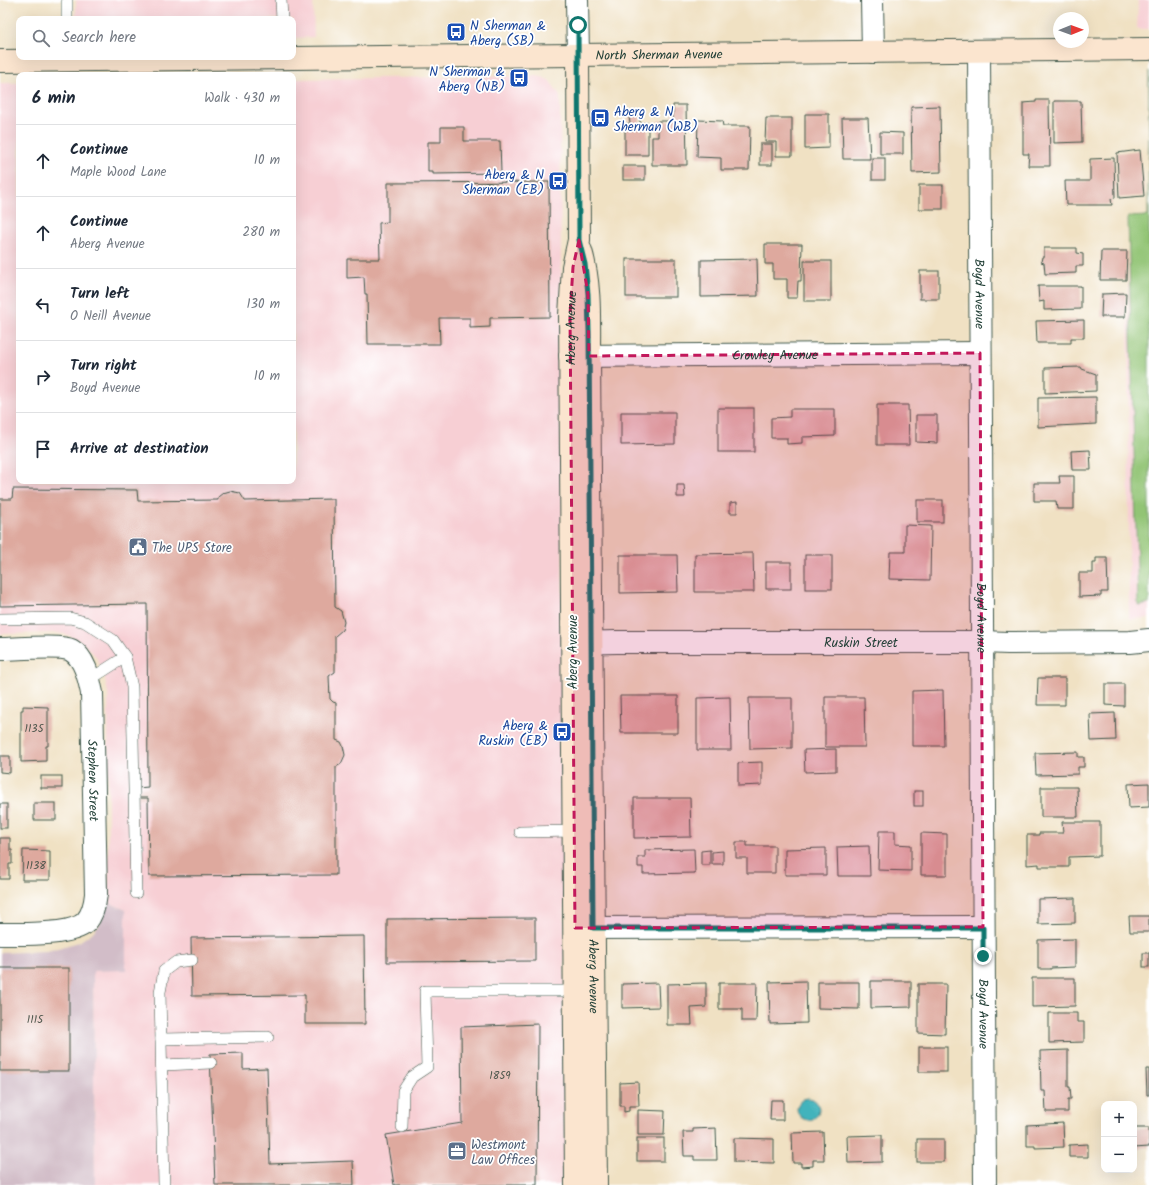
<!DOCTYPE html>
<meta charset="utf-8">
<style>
:root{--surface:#fff;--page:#f2f2f3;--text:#1f2937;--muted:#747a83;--line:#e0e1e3}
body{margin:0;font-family:Kalam,sans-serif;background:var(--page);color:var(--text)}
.controls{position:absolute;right:12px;bottom:12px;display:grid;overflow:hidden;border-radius:8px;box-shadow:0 4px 16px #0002}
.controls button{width:36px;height:36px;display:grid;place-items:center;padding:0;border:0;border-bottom:1px solid var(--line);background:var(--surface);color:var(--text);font:20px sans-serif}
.compass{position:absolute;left:1053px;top:12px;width:36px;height:36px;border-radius:50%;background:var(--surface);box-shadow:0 4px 16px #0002;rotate:89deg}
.stop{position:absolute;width:12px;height:12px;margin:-9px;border:3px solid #0f766e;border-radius:50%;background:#fff}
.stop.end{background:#0f766e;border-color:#fff;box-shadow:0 1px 4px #0008}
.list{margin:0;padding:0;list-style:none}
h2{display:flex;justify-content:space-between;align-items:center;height:52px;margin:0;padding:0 16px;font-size:17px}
h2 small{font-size:13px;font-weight:400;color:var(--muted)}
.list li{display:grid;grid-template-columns:26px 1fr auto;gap:12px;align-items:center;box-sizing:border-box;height:72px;padding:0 16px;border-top:1px solid var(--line)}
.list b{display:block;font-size:15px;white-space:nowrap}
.list p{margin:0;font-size:13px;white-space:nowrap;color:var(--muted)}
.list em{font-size:13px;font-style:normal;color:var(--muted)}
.icon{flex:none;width:22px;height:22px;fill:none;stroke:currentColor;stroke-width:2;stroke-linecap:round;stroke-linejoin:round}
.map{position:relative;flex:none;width:1149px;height:1185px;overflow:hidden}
.search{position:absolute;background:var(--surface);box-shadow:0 4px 16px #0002;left:16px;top:16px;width:280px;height:44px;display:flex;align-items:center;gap:10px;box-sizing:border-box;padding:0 14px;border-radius:8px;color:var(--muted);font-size:15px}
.panel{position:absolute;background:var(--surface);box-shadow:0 4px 16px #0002;left:16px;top:72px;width:280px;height:412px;border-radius:8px}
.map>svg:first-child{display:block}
.built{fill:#f7cfd4}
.industrial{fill:#d2bdc8}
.green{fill:#92c475;stroke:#588054}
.water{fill:#43b3bc;stroke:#317878}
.building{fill:#dea99e}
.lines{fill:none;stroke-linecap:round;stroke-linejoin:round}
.lane-casing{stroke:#3e5649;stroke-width:12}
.street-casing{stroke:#3e5649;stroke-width:24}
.secondary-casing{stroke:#3e5649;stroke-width:24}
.lane{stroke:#fff;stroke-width:11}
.street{stroke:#fff;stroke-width:22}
.secondary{stroke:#fbe5cf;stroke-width:22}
.route{stroke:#0f766e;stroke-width:5}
.marked{fill:#c2185b;fill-opacity:0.2;stroke:#c2185b;stroke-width:3;stroke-dasharray:8 5;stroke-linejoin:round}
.labels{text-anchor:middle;stroke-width:3.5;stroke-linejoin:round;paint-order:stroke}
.number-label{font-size:11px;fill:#4f584e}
.transit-label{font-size:13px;fill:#164399;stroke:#fff;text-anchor:end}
.street-label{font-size:13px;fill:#1f3d34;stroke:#fff}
.service-label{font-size:13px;fill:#4e5e75;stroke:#fff;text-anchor:start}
</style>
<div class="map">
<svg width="1149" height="1185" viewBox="0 0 1149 1185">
<rect width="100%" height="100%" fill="#fff"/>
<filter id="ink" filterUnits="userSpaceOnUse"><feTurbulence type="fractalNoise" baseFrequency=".025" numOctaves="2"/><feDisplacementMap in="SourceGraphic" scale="8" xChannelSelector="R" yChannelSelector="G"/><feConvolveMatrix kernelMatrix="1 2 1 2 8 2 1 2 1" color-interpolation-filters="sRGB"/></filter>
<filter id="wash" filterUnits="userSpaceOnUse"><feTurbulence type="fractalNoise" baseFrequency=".012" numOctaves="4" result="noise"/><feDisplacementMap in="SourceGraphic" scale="16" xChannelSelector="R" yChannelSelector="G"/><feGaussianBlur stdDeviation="0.9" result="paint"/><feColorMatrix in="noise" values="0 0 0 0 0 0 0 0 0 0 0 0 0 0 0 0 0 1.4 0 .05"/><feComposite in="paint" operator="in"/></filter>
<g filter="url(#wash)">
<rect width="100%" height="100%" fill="#f0e1c3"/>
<g class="built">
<path d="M76,0H313L314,37L293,38V19H76Z"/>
<path d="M1138,0H1149V29H1137Z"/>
<path d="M1149,71V618L1129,619L1128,217L1148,216Z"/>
<path d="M535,76L542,77L549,80L558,92L560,97L566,1185H95L93,971L126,969V910L108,902V694L104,674L96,657L89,649L77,640L68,635L58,633L0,634V83H19V481H293V79Z"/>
</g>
<path class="industrial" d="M108,902L126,910V970L93,971L95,1185H0V953L47,951L79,942L92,933L99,925Z"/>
<path class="green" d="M1149,71V604L1138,606L1128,217L1148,216Z"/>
<circle class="water" cx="808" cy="1109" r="11"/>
<g id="blocks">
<g class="building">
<path d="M1036,100H1049L1050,166H1028L1029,154H1023V103L1036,102Z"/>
<path d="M1054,101H1081L1082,142L1054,143Z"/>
<path d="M673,105H686L687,165H652V137H658V121H673Z"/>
<path d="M940,106L941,172L912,173L911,107Z"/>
<path d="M805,114H829V148L805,149Z"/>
<path d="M629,116H640V123H648V155H625V123L630,124Z"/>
<path d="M766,118H792V156H776V142H765Z"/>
<path d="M842,118H868L870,159H843Z"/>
<path d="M698,120L722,121L723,126H750L749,170H721V158L697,157Z"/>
<path d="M441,127H464V141H500L501,173L433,174V172H428V142H441Z"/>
<path d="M880,132L903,133V154H880Z"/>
<rect x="760" y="144" width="12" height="21"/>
<path d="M1140,150L1144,196L1119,198L1117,153Z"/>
<rect x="872" y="158" width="13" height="22"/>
<path d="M1114,158L1115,198L1111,199L1112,205H1066L1065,181H1090V159Z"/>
<rect x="623" y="166" width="22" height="14"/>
<path d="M549,182L550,317L490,318V327L470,328V318H439L440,344H368L367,294H365L364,277L347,278V259H380L379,223L388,222V183Z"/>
<rect x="919" y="185" width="24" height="24"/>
<path d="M765,244H802L801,281H798L797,298H787V279H773V264H765Z"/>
<path d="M1044,248H1077V253L1083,254V266H1076V273L1045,274L1044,263L1041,262L1042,257H1044Z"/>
<path d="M1101,251H1127L1126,280H1100Z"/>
<rect x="626" y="259" width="50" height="38"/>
<path d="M757,259L758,296L701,297V260Z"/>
<rect x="804" y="261" width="27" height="40"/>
<rect x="920" y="271" width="19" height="28"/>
<path d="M1038,286H1081V309L1044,310V301L1039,302Z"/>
<path d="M1126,293L1125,317H1101L1102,294Z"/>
<path d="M1084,320V338H1071V343H1037L1036,321Z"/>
<path d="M1081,367L1082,369L1096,374V391L1045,393V368Z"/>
<path d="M1096,397V424L1038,427V398Z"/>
<path d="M877,405H908L909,445H877Z"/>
<rect x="718" y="408" width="36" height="44"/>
<path d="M790,409H835V436L802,437V443L787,444V438H771V418L790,417Z"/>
<path d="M621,412H675V444L621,445Z"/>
<path d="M916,415H937V443L916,442Z"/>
<path d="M1090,450L1091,470H1072L1071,451Z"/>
<path d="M1059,476H1074V509H1057L1056,501H1034V483H1060Z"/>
<path d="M677,485H684L685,497H677Z"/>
<path d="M13,489L137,490L138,501L218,500V497L223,493L230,491L240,493L245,501L334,499L335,607L341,611L344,622L342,630L335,636V672L329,676L330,699L333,702L336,703V740L341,742L343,746L345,755L341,764L336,767V875L149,876L148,798H138V788L148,787L147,604L0,606V499H12Z"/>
<rect x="917" y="500" width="26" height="22"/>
<path d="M737,502V513H730V503Z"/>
<path d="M905,525L931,526L930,580L889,579L890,552H905Z"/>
<path d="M753,553L754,592H695V554Z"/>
<path d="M620,555H677L678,592L620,593Z"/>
<rect x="805" y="555" width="27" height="34"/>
<path d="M1096,558H1107L1108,592H1101V596L1079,597V573H1093V563H1096Z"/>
<rect x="766" y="562" width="25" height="27"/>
<path d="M1038,678H1065V705H1037Z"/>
<path d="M1105,684H1124V706L1105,705Z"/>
<path d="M943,690L944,746H912V691Z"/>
<path d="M620,696H678V733H621Z"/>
<path d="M730,697L731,750H697V698Z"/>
<path d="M825,697H864L865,747H825Z"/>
<path d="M749,698H792V748L750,749Z"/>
<path d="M23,706L48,707V746H46V761L21,762V710H23Z"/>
<path d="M1115,713L1116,740L1091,741L1090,714Z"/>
<path d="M836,749V771L805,772L804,750Z"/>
<path d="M1078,752V757H1084V767H1078V774L1036,775L1035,753Z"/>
<path d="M0,756H10V773L0,772Z"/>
<path d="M762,762V785L738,786V763Z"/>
<rect x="41" y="776" width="21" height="12"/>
<path d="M1149,783V807L1129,808L1128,784Z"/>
<path d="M1041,787H1077L1078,817H1041Z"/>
<rect x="914" y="791" width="9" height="15"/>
<path d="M634,798H690L691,837L634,838Z"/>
<rect x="34" y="803" width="22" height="17"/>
<rect x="0" y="804" width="7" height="24"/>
<path d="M1062,822H1100V856L1069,857V867H1039V864L1027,865V835H1039V833H1063Z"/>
<path d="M879,831H895V844L911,845V871L878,870Z"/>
<path d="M921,833L947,834V875H921Z"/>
<path d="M0,838H10V850H12V864H9V879H0Z"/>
<path d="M736,842H747V846H775V873H747V858H736Z"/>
<path d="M869,846L870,876H838L837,847Z"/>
<path d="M826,848V875H785V849Z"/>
<path d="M694,849L695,873L643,874V867H638V857H645V850Z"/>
<path d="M23,850L50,851V880H22Z"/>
<path d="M710,850V865H701V851Z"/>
<path d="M723,851V864H712V852Z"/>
<path d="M1075,898V923L1038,924V899Z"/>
<path d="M1129,916H1149V932H1130Z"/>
<path d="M535,918V961L387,962V919Z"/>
<path d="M364,936L365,1024H305V995L192,996L191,938Z"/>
<path d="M1075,939V967L1051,968V969H1038V940Z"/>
<rect x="1143" y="953" width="6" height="14"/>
<rect x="0" y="968" width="69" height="103"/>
<path d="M1032,978H1075V1006L1032,1007Z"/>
<path d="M806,981L807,1023L770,1024L769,982Z"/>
<path d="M871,981H911V1007L871,1008Z"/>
<path d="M818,982H859V1009L818,1008Z"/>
<path d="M658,983L659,1007L622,1008V984Z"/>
<path d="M706,983V1007L691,1008L692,1025H667V984Z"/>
<path d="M719,983H757L756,1021H742V1009H719Z"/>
<path d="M918,984H946L945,1034L918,1033Z"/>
<path d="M1049,1013H1077V1022H1084V1042L1049,1043Z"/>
<path d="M538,1024L537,1185H394L386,1135L462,1123L461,1027Z"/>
<rect x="919" y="1047" width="28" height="25"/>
<path d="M1068,1050V1087H1070L1071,1099H1068V1112H1046L1045,1091H1041L1040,1051Z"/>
<path d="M243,1053V1069L267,1068L270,1164L353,1161L354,1185H215L210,1054Z"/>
<path d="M1146,1069H1149V1095H1147Z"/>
<path d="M638,1082L639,1106H629V1111L624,1112V1106H620V1083Z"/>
<path d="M771,1100H783V1120H770Z"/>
<path d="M638,1110L665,1111L664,1135H638Z"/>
<path d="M1063,1123L1064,1147L1035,1148V1146H1027V1125Z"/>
<path d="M716,1128L717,1160H694V1156H684L683,1132H693V1129Z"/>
<path d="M1134,1128H1149V1147L1134,1148Z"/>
<path d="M823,1132L824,1160H813V1166L801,1167V1163H793L792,1133Z"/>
<path d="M882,1135V1162L848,1163L847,1136Z"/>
<rect x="637" y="1138" width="27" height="23"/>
<path d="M734,1138L774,1139V1163L734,1162Z"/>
<rect x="917" y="1139" width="27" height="23"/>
<path d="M1088,1144V1157H1069V1145Z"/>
</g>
</g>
</g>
<g filter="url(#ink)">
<use href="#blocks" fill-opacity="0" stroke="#3e5649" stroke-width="1"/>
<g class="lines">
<g class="lane-casing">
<g id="lane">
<path d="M67,0V19"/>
<path d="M281,0L282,19"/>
<path d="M0,619L70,618L85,622L113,640L125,657L132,687L136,893"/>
<path d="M89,680L125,657"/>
<path d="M520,832L577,831"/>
<path d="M161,1039L268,1037"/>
<path d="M162,1065L211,1063"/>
<path d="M402,1127L403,1091L412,1077L427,1067L425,991H575"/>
<path d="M164,1185L160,992L164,971L176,962L192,960"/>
</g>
</g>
<g class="street-casing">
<g id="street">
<path d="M577,0L578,55"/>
<path d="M872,0L873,52"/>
<path id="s1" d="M979,51L985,1185"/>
<path id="s2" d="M570,356L980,353"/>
<path id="s3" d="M574,643L617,642H982L1008,643L1130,642L1149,640"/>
<path id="s4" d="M0,649C13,649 61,645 71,650C85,658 89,679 92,693L96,894C95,904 93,914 86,922C72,936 19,934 0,934"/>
<path d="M576,928L983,927"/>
</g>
</g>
<g class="secondary-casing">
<g id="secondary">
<path id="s5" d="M0,61L1149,49"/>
<path id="s6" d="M581,251C591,285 589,321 589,356L596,1185"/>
<path id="s7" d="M576,1185L570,315L573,267L579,240L578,55"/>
</g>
</g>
<use href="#lane" class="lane"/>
<use href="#street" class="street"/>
<use href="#secondary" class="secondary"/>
</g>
</g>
<g class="lines" filter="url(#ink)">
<path class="route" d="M578,25L579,240L585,264L588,294L589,331L593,928H983V956"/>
</g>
<path class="marked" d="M579,240L588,294L589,356L980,353L983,927L575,928L570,315L573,267Z"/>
<defs>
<g id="bus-square" transform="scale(1)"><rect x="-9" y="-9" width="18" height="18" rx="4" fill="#1a4fb4" stroke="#fff"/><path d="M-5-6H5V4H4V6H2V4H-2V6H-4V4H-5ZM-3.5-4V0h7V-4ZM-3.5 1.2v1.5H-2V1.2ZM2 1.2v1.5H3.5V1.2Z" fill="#fff"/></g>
<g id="civic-square" transform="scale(1)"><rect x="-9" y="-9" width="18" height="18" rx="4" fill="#5c6f8a" stroke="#fff"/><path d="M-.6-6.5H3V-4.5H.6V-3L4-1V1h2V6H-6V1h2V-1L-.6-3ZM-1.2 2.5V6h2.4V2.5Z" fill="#fff"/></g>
<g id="office-square" transform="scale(1)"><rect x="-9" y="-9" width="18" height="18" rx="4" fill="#5c6f8a" stroke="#fff"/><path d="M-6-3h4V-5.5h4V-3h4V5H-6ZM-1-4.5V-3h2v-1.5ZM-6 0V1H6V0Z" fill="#fff"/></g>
</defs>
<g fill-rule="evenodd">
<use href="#bus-square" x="456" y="32"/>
<use href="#bus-square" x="519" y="78"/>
<use href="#bus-square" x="600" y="118"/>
<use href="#bus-square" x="558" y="181"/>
<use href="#civic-square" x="138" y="547"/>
<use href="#bus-square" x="562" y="732"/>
<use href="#office-square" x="457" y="1151"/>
</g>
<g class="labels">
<g class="number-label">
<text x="34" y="732">1135</text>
<text x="36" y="869">1138</text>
<text x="35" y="1023">1115</text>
<text x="500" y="1079">1859</text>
</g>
<g class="transit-label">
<text x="470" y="30" text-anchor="start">N Sherman &amp;<tspan x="470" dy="15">Aberg (SB)</tspan></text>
<text x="505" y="76">N Sherman &amp;<tspan x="505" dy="15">Aberg (NB)</tspan></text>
<text x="614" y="116" text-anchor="start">Aberg &amp; N<tspan x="614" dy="15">Sherman (WB)</tspan></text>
<text x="544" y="179">Aberg &amp; N<tspan x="544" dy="15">Sherman (EB)</tspan></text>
<text x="548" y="730">Aberg &amp;<tspan x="548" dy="15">Ruskin (EB)</tspan></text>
</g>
<g class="street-label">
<text dy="5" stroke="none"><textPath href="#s5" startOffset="659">North Sherman Avenue</textPath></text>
<text dy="5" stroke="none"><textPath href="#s1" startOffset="243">Boyd Avenue</textPath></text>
<text dy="5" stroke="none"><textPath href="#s7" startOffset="857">Aberg Avenue</textPath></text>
<text dy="5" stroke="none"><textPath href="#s2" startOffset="205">Crowley Avenue</textPath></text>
<text dy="5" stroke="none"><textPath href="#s1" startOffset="567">Boyd Avenue</textPath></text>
<text dy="5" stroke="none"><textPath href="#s3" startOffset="287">Ruskin Street</textPath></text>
<text transform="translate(572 652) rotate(-90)" y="5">Aberg Avenue</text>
<text dy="5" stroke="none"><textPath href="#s4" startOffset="208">Stephen Street</textPath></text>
<text dy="5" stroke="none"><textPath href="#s6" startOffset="726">Aberg Avenue</textPath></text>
<text dy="5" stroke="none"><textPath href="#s1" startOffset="963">Boyd Avenue</textPath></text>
</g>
<g class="service-label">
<text x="152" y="552">The UPS Store</text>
<text x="471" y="1149">Westmont<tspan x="471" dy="15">Law Offices</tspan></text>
</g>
</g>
</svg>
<div class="controls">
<button>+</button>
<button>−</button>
</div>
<svg class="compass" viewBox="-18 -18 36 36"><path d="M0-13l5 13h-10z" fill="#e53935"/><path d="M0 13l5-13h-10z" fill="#747a83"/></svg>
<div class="stop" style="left:578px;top:25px"></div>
<div class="stop end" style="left:983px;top:956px"></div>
<div class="search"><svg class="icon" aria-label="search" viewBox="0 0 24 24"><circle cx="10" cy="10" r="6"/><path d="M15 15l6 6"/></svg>Search here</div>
<section class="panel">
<h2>6 min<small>Walk · 430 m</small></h2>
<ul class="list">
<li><svg class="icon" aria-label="ahead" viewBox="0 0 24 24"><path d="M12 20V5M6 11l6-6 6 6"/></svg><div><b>Continue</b><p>Maple Wood Lane</p></div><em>10 m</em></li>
<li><svg class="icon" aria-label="ahead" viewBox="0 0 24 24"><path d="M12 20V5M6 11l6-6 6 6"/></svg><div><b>Continue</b><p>Aberg Avenue</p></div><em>280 m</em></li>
<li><svg class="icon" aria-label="left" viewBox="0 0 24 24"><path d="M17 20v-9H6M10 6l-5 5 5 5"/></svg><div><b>Turn left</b><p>O Neill Avenue</p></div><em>130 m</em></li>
<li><svg class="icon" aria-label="right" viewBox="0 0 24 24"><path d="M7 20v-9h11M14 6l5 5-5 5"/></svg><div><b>Turn right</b><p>Boyd Avenue</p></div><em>10 m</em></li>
<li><svg class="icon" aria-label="arrive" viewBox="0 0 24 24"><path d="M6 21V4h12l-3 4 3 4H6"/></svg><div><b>Arrive at destination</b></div></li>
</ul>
</section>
</div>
